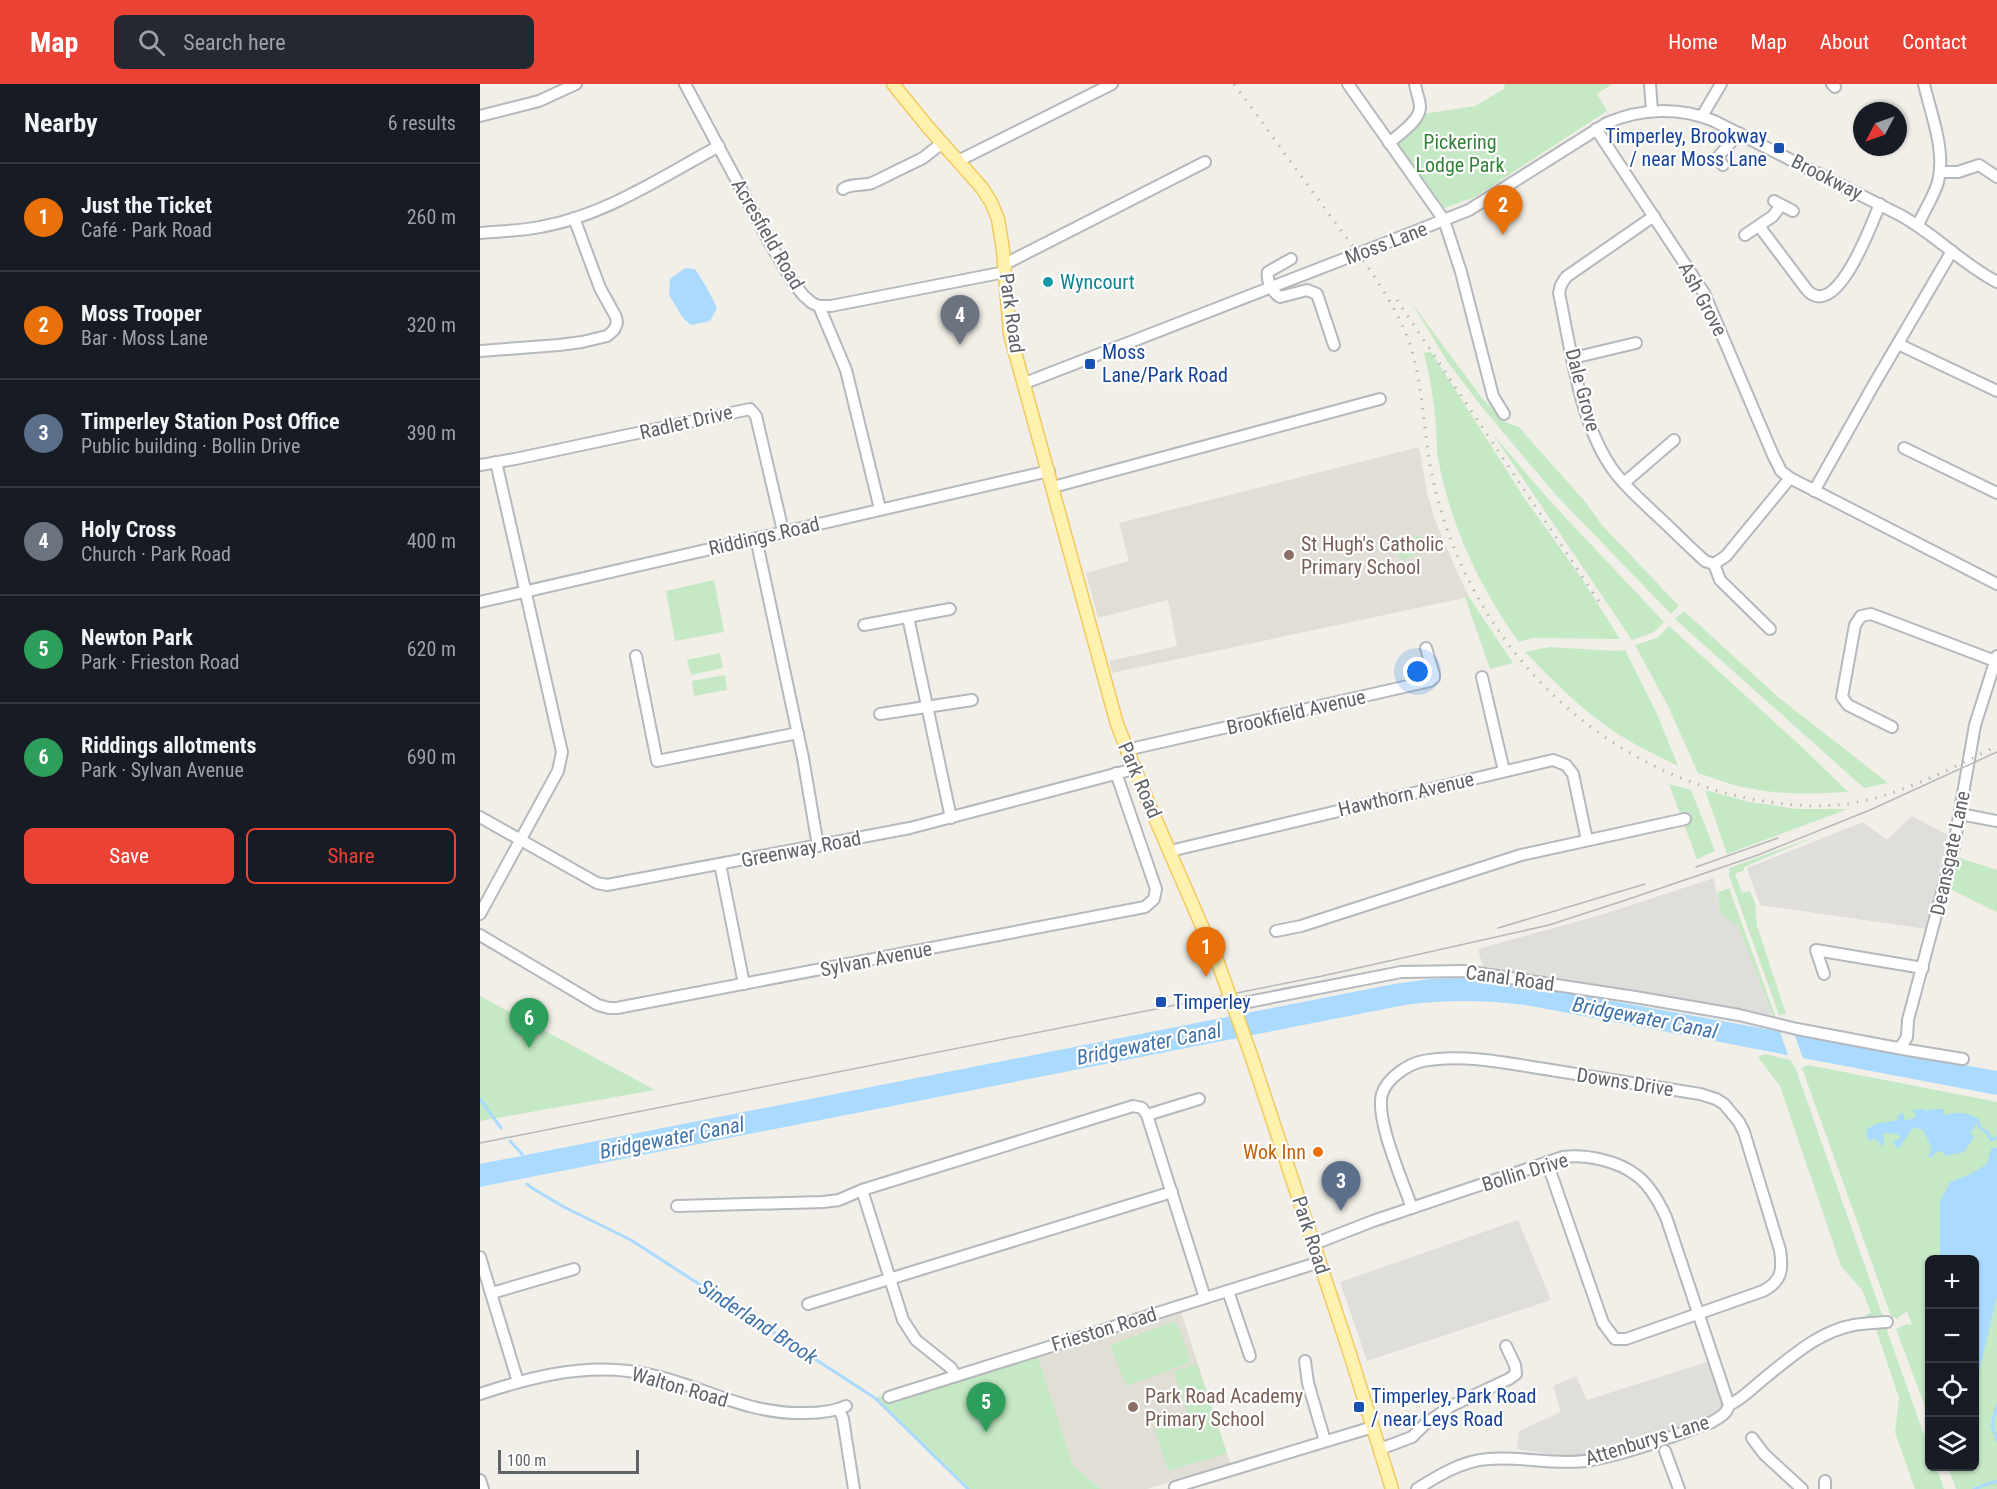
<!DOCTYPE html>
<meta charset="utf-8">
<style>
:root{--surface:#171b24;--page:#242831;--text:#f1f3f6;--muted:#9ea1a6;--line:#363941;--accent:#ea4335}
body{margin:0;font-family:"Roboto Condensed",sans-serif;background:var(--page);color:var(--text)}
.controls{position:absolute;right:18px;bottom:18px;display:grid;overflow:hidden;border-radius:9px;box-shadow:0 2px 4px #0004}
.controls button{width:54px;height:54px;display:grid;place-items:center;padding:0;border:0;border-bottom:2px solid var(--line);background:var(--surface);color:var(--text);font:30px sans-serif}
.compass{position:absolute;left:1373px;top:18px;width:54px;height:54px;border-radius:50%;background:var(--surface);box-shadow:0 2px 4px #0004;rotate:229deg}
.scale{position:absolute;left:18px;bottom:15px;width:141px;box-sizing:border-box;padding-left:6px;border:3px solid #5f6368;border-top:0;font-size:16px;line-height:21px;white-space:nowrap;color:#5f6368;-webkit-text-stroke:4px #fff;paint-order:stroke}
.you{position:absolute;left:938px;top:588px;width:21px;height:21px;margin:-15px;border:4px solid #fff;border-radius:50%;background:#1a73e8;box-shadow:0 0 0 9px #1a73e833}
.badge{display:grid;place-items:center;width:39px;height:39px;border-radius:50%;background:var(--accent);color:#fff;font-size:20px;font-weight:700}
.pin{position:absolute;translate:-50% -50px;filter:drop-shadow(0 2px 3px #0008)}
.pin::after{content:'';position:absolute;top:32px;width:21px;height:18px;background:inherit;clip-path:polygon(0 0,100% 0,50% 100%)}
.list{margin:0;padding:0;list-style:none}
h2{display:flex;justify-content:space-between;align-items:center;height:78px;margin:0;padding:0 24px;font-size:26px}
h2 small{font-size:20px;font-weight:400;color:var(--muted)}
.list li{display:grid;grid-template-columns:39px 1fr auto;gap:18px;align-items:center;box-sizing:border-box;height:108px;padding:0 24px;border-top:2px solid var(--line)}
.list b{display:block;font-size:22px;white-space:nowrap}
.list p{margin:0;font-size:20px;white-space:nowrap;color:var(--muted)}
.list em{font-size:20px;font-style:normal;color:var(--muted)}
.actions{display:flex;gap:12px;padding:18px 24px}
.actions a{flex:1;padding:14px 0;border:2px solid var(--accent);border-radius:9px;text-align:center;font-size:21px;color:var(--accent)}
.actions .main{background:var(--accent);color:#fff}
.icon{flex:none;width:33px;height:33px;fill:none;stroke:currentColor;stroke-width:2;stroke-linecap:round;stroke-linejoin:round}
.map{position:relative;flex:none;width:1517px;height:1405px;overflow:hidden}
header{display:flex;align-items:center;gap:36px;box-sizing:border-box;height:84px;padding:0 30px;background:var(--accent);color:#fff}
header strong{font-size:28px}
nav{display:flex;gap:33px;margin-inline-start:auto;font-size:21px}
.search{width:420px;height:54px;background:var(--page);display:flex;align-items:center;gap:15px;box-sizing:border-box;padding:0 21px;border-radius:9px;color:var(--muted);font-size:22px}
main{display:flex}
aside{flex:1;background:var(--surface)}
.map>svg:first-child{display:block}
.industrial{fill:#e0deda}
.education{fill:#e1ded6}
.green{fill:#c5e8c5}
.water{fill:#aadaff}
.pier{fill:#f1efe8}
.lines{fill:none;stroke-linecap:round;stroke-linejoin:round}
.stream{stroke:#aadaff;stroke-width:3}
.minor-casing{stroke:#b5b8bc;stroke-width:14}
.major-casing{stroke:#f2c960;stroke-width:15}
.minor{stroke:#fff;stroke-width:10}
.major{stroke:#fff2af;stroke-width:12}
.tram{stroke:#b6b7b8;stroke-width:1.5}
.rail{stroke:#b6b7b8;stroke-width:3;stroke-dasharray:1.5 8;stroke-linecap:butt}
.minor-bridge-casing{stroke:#b5b8bc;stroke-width:14;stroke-linecap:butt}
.major-bridge-casing{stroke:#f2c960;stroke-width:15;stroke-linecap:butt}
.minor-bridge{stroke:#fff;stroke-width:10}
.major-bridge{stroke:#fff2af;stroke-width:12}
.transit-dot{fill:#1a4fb4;stroke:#fff;stroke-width:2}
.culture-dot{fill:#0f9aa8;stroke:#fff;stroke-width:2}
.education-dot{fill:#8d6e63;stroke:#fff;stroke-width:2}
.food-dot{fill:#e8710a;stroke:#fff;stroke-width:2}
.labels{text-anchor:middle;stroke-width:4.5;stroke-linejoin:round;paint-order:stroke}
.transit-label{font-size:20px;fill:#164399;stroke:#fff;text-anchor:start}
.park-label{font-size:20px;fill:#348238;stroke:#fff}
.street-label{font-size:20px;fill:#5f6368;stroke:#fff}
.culture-label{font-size:20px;fill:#0d838f;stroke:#fff;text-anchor:start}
.education-label{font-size:20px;fill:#785e54;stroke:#fff;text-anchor:start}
.food-label{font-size:20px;fill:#c56008;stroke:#fff;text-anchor:end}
.water-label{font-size:21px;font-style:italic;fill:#4174aa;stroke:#fff}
</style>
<header>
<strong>Map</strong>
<div class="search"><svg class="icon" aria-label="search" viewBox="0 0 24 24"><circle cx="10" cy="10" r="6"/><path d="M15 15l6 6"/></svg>Search here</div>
<nav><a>Home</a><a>Map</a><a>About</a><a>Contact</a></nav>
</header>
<main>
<aside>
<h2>Nearby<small>6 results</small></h2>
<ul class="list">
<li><span class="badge" style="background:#e8710a">1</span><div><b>Just the Ticket</b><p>Café · Park Road</p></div><em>260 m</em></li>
<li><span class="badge" style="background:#e8710a">2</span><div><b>Moss Trooper</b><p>Bar · Moss Lane</p></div><em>320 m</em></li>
<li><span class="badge" style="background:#5c6f8a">3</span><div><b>Timperley Station Post Office</b><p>Public building · Bollin Drive</p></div><em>390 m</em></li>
<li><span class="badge" style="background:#6b7280">4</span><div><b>Holy Cross</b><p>Church · Park Road</p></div><em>400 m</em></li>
<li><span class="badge" style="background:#2e9e5b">5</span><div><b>Newton Park</b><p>Park · Frieston Road</p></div><em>620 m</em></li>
<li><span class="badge" style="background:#2e9e5b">6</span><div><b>Riddings allotments</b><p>Park · Sylvan Avenue</p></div><em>690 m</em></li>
</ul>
<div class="actions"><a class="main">Save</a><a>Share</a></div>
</aside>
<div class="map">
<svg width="1517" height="1405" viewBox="0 0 1517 1405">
<rect width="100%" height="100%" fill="#f1efe8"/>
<g class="industrial">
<path d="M1432,732L1468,751L1446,845L1280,821L1267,784L1383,738L1407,756Z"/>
<path d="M1234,794L1240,829L1258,840L1294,935L1146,908L1045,890L1005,886L1003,883L998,865L1121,831Z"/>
<path d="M1038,1136L1071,1216L887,1277L860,1198Z"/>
<path d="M1233,1276L1245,1323L1230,1336L1113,1373H1086L1037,1365L1039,1347L1081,1328L1073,1302L1096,1292L1107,1316Z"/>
</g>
<g class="education">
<path d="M939,363L947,409L955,436L974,481L989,513L632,589L629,577L697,562L688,516L618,534L606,489L649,477L639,439Z"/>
<path d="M699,1222L750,1379L667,1405H621L593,1382L556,1267Z"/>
</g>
<g class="green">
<path d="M1025,0H1132L1117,10L1127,27L995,113L964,124L919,61L920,56L943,30L995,22L1024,5Z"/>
<path d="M931,218L1002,314L1025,338L1039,343L1107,420L1121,440L1199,522L1191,530L1075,410L1001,322L967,277Z"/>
<path d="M951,268L1043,412L1102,495L1140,555L1053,554L1039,558C999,504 970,439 958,374C956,363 957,352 956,341C954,317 950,293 944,269Z"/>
<path d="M1012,349L1069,416L1184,538L1174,548L1152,556Z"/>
<path d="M939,451L945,456C943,468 933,473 922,476L918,470L921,459Z"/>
<path d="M234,496L244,548L195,557L186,507Z"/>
<path d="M985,513H989L1033,579L1010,585Z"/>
<path d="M1204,527L1298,613L1408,699L1384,704L1195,535Z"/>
<path d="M1189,542L1326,667L1368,708C1334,710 1300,711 1267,704C1250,701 1234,694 1218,689L1188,622L1155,561L1177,554Z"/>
<path d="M1069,563L1135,567L1145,566L1176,628L1198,682C1172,669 1144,656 1121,638C1093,617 1069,593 1045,568Z"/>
<path d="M240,569L243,584L211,591L207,576Z"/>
<path d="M245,591L247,606L214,612L212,597Z"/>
<path d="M1189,700L1211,706L1235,767L1217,775Z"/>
<path d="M1225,706L1270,718L1316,725H1368L1247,770Z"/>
<path d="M1337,752L1264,783V786L1255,790L1262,809L1270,807L1275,819L1277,842L1306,930L1299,931L1249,791V784Z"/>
<path d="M1477,773L1517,786V828L1468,804Z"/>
<path d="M1249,804L1296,934L1294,935L1258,841H1255L1240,829L1237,809Z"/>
<path d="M0,912L175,1006L0,1037Z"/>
<path d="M1285,970L1310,976L1315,983L1404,1236L1386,1237V1231L1391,1229L1382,1206L1361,1182L1300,1002L1278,973Z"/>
<path d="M1328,981L1517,1018V1405H1476L1468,1383L1494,1382V1176H1450L1449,1333L1416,1245L1427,1240L1432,1241L1427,1227L1417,1235L1411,1232L1322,984Z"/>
<path d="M696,1237L711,1278L646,1302L630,1261Z"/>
<path d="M1406,1244L1449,1365L1450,1382L1456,1383L1464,1405H1435L1415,1348L1419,1314L1396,1245Z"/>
<path d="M556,1267L593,1382L621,1405H488L395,1314Z"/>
<path d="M717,1280L747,1369L688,1387L674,1344L715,1330L708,1332L694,1287Z"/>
</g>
<g class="water">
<path d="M205,184L215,185L227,204L237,224L230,237L211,241L203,234L189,211L190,195Z"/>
<path d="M985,894L1055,903L1517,987V1011L1051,922C1009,916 968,915 925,921L0,1103V1080L914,900L950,895Z"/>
<path d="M1442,1025L1447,1027L1453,1025H1465L1463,1029L1465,1031C1475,1028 1488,1028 1497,1035L1496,1041L1490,1049L1494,1053L1484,1068L1466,1072L1462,1067L1456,1068L1451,1074L1448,1071L1450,1069L1451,1062L1443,1046L1434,1043L1418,1065L1413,1058L1421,1053L1417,1050L1403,1049L1404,1060L1400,1063L1401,1059L1394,1055L1390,1057L1386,1052L1387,1045L1396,1040L1417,1036L1419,1030L1423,1029L1425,1037L1432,1034L1435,1035L1436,1030L1432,1026Z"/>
<path d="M1517,1063V1212L1495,1305L1494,1176L1460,1175V1118L1470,1098L1491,1090L1507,1080L1511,1065Z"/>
</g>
<path class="pier" d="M1299,945L1313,947L1324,977L1309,974Z"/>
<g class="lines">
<g class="stream">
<path d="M0,1015L21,1044"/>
<path d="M1497,1035L1500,1044L1507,1048L1511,1056L1517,1053"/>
<path d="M30,1057L42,1070"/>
<path d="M47,1100L52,1104L84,1123L151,1156L395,1314L488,1405"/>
<path d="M1517,1321L1512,1342L1517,1356"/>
<path d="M1494,1405L1517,1397"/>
</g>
<g class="minor-casing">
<g id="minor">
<path d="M205,0L291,161L311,195L323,211L332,219L339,222H351L525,188"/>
<path d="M868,0L964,136L981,188L1013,312L1024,330"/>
<path d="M1170,0L1172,27"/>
<path d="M1352,0L1355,3"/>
<path d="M0,32L59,17L96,0"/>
<path d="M1222,32L1241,0"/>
<path d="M1116,45L1224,209L1293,371L1301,387L1310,394L1517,500"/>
<path d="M909,59C918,51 940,37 940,23C940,16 936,8 935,0"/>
<path d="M478,77L632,0"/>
<path d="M1243,81L1237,74L1259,49"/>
<path d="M1460,88H1478L1499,81L1517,93"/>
<path d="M363,105C371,99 382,102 392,99L443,74L462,59"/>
<path d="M1294,117L1313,127"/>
<path d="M1174,132L1086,193L1081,201L1079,209C1091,265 1099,336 1131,383C1142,400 1158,413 1172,427C1190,443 1207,461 1225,477L1234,480"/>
<path d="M1438,141C1444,127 1454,112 1458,98C1466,66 1451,31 1444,0"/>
<path d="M1279,142L1327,206C1357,238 1392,138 1400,120"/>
<path d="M0,149C20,147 40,147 60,143C124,132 182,93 239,62"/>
<path d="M1265,151L1293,132L1301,121"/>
<path d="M898,162L989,126L1127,39C1161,24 1200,23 1234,37L1420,131C1455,150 1482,180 1517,198"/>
<path d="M811,175L788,188C786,196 793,209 800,213L827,206L837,210L854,261"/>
<path d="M525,180L725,78"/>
<path d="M339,222L366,286L400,425"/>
<path d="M1418,260L1517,307"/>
<path d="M0,267L79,261L102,258L127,252L134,246L137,239L136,233L120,204L94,134"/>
<path d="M1093,274L1156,259"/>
<path d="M545,299L869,173"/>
<path d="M1424,364L1517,409"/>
<path d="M0,381L35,375L270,325L276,332L303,447"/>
<path d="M1144,399L1194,356"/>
<path d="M573,403L900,315"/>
<path d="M1334,407L1393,302L1472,167"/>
<path d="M276,454L323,674L338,762"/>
<path d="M1234,480L1246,472L1310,394"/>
<path d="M1234,480L1240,496L1290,545"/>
<path d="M0,518L569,387"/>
<path d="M428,533L471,734"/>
<path d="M384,541L470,525"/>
<path d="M156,572L177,677L318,649"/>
<path d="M1002,593L1024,687"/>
<path d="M400,630L492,616"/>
<path d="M1412,643L1368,621L1362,613L1375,541L1381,532L1391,530L1515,577"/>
<path d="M646,666L950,597L954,594V591L946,564"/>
<path d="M1480,730L1517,737"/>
<path d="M0,733L117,799L127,801L430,744L654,685"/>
<path d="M690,767L1073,676L1086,681L1093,690L1107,756"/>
<path d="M240,780L264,900"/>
<path d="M0,830L78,687L82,668L16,378"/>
<path d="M796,847L821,842L1041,771L1205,735"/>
<path d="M0,851L118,921L129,924H137L665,823L674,815L676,805L636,689"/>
<path d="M1344,890L1336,866L1443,884"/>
<path d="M753,921L921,888L984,887L1155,913L1259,931L1317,945L1428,966L1483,975"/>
<path d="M1420,964L1427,953L1428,936L1473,767L1495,641L1517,572"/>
<path d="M667,1031L719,1015"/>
<path d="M382,1106L423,1236L436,1256L471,1284L476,1292"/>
<path d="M197,1122L343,1118L359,1116L382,1106L653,1022L662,1024L667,1031L725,1214"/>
<path d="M932,1124C923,1098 895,1035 902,1010C907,994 928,980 943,977C984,969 1030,980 1071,986C1120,994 1170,1002 1220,1010L1236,1015L1244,1020L1259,1038L1264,1048L1300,1166C1303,1186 1302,1197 1283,1207L1146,1255H1135L1123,1239L1067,1078"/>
<path d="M834,1160L893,1137L1083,1073C1106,1070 1138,1077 1156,1091C1170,1101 1179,1118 1186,1133L1249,1321"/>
<path d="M0,1173L38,1298"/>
<path d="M748,1207L770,1272"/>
<path d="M12,1209L94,1185"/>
<path d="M328,1220L692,1108"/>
<path d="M825,1277L828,1299L845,1357"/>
<path d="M0,1310C48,1294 97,1281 148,1287C212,1294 259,1331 325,1329C339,1329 353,1328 366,1322"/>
<path d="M409,1313L840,1178"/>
<path d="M359,1325L363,1335L374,1405"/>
<path d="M1272,1354L1284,1370L1322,1405"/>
<path d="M900,1365L932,1353L944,1341L971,1322L1029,1295L1036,1290L1035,1281L1026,1262"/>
<path d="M1185,1367L1199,1405"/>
<path d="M0,1396L3,1405"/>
<path d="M695,1403L893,1343"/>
<path d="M937,1405C959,1391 982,1377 1008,1375C1041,1372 1072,1381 1105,1377C1147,1371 1192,1352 1232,1338C1240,1333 1247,1330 1249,1321C1264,1314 1273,1303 1286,1293C1312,1272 1340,1247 1374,1241C1385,1239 1396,1239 1407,1238"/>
<path d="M1345,1405V1397"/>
</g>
</g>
<g class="major-casing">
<g id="major">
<path d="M413,0L447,42L502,104L511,118L518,135L523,166L530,250L637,640L668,718L738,879"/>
<path d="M771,971L870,1270L912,1405"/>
</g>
</g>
<use href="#minor" class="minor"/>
<use href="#major" class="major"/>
<g class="tram">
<path d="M1216,783L1298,754"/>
<path d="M1018,844L1165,800"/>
<path d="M0,1059L842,892L1069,841L1146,816L1278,771L1390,726L1517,668"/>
</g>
<g class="rail">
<path d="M754,0C786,43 817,87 849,130C876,167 905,203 924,245C940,282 942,321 947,361C951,391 958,420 968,448C1014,576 1117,675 1249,710C1286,719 1329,725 1367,720C1420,712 1469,685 1517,662"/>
<path d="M917,216L1122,522"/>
</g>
<g class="minor-bridge-casing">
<path id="minor-bridge" d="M869,173L898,162"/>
</g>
<g class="major-bridge-casing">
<path id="major-bridge" d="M738,879L771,971"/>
</g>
<use href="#minor-bridge" class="minor-bridge"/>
<use href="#major-bridge" class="major-bridge"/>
</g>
<g class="transit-dot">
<rect x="1293" y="58" width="12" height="12" rx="3"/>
<rect x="604" y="274" width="12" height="12" rx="3"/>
<rect x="675" y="912" width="12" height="12" rx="3"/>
<rect x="873" y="1317" width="12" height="12" rx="3"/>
</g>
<circle class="culture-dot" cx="568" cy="198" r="6"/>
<g class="education-dot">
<circle cx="809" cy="471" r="6"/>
<circle cx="653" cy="1323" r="6"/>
</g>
<circle class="food-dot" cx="838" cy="1068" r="6"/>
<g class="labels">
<g class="transit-label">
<text x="1287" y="59" text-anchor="end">Timperley, Brookway<tspan x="1287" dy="23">/ near Moss Lane</tspan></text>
<text x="622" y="275">Moss<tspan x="622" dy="23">Lane/Park Road</tspan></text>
<text x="693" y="925">Timperley</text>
<text x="891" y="1319">Timperley, Park Road<tspan x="891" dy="23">/ near Leys Road</tspan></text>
</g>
<g class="park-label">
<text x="980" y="65">Pickering<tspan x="980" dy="23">Lodge Park</tspan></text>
</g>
<g class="street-label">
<text transform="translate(1347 93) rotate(27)" y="7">Brookway</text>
<text transform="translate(288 150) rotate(60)" y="7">Acresfield Road</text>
<text transform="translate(906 159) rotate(-21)" y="7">Moss Lane</text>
<text transform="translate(1223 215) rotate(62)" y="7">Ash Grove</text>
<text transform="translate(532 229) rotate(82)" y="7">Park Road</text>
<text transform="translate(1103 306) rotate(75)" y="7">Dale Grove</text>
<text transform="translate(206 338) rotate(-13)" y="7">Radlet Drive</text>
<text transform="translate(284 452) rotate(-13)" y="7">Riddings Road</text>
<text transform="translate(816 628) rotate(-13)" y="7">Brookfield Avenue</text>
<text transform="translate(660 696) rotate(67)" y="7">Park Road</text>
<text transform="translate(926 710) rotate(-13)" y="7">Hawthorn Avenue</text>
<text transform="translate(321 765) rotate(-11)" y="7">Greenway Road</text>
<text transform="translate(1470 769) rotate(-78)" y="7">Deansgate Lane</text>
<text transform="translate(396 875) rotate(-11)" y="7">Sylvan Avenue</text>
<text transform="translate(1030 894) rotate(8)" y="7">Canal Road</text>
<text transform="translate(1145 998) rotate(9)" y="7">Downs Drive</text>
<text transform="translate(1045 1088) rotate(-17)" y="7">Bollin Drive</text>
<text transform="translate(831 1151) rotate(72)" y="7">Park Road</text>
<text transform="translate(624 1245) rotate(-17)" y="7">Frieston Road</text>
<text transform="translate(200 1303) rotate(16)" y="7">Walton Road</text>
<text transform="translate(1167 1356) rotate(-17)" y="7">Attenburys Lane</text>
</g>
<g class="culture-label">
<text x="580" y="205">Wyncourt</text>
</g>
<g class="education-label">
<text x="821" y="467">St Hugh's Catholic<tspan x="821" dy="23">Primary School</tspan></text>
<text x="665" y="1319">Park Road Academy<tspan x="665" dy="23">Primary School</tspan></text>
</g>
<g class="food-label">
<text x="826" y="1075">Wok Inn</text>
</g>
<g class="water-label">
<text transform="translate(1165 934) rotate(11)" y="7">Bridgewater Canal</text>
<text transform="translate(669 960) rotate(-11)" y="7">Bridgewater Canal</text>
<text transform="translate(192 1054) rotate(-11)" y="7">Bridgewater Canal</text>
<text transform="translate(278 1238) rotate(33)" y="7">Sinderland Brook</text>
</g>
</g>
</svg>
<div class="controls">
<button>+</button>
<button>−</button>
<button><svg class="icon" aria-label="locate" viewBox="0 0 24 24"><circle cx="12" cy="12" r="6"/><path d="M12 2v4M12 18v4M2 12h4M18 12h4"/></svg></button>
<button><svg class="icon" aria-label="layers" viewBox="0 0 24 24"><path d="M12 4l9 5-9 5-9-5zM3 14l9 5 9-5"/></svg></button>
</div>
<svg class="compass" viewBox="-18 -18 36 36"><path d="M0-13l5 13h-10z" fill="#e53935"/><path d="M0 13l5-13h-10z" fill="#9ea1a6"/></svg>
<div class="scale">100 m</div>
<div class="you"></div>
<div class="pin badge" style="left:726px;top:893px;background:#e8710a">1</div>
<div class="pin badge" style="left:1023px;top:151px;background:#e8710a">2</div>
<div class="pin badge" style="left:861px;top:1127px;background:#5c6f8a">3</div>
<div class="pin badge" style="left:480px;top:261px;background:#6b7280">4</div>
<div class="pin badge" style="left:506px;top:1348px;background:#2e9e5b">5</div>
<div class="pin badge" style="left:49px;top:964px;background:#2e9e5b">6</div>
</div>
</main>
